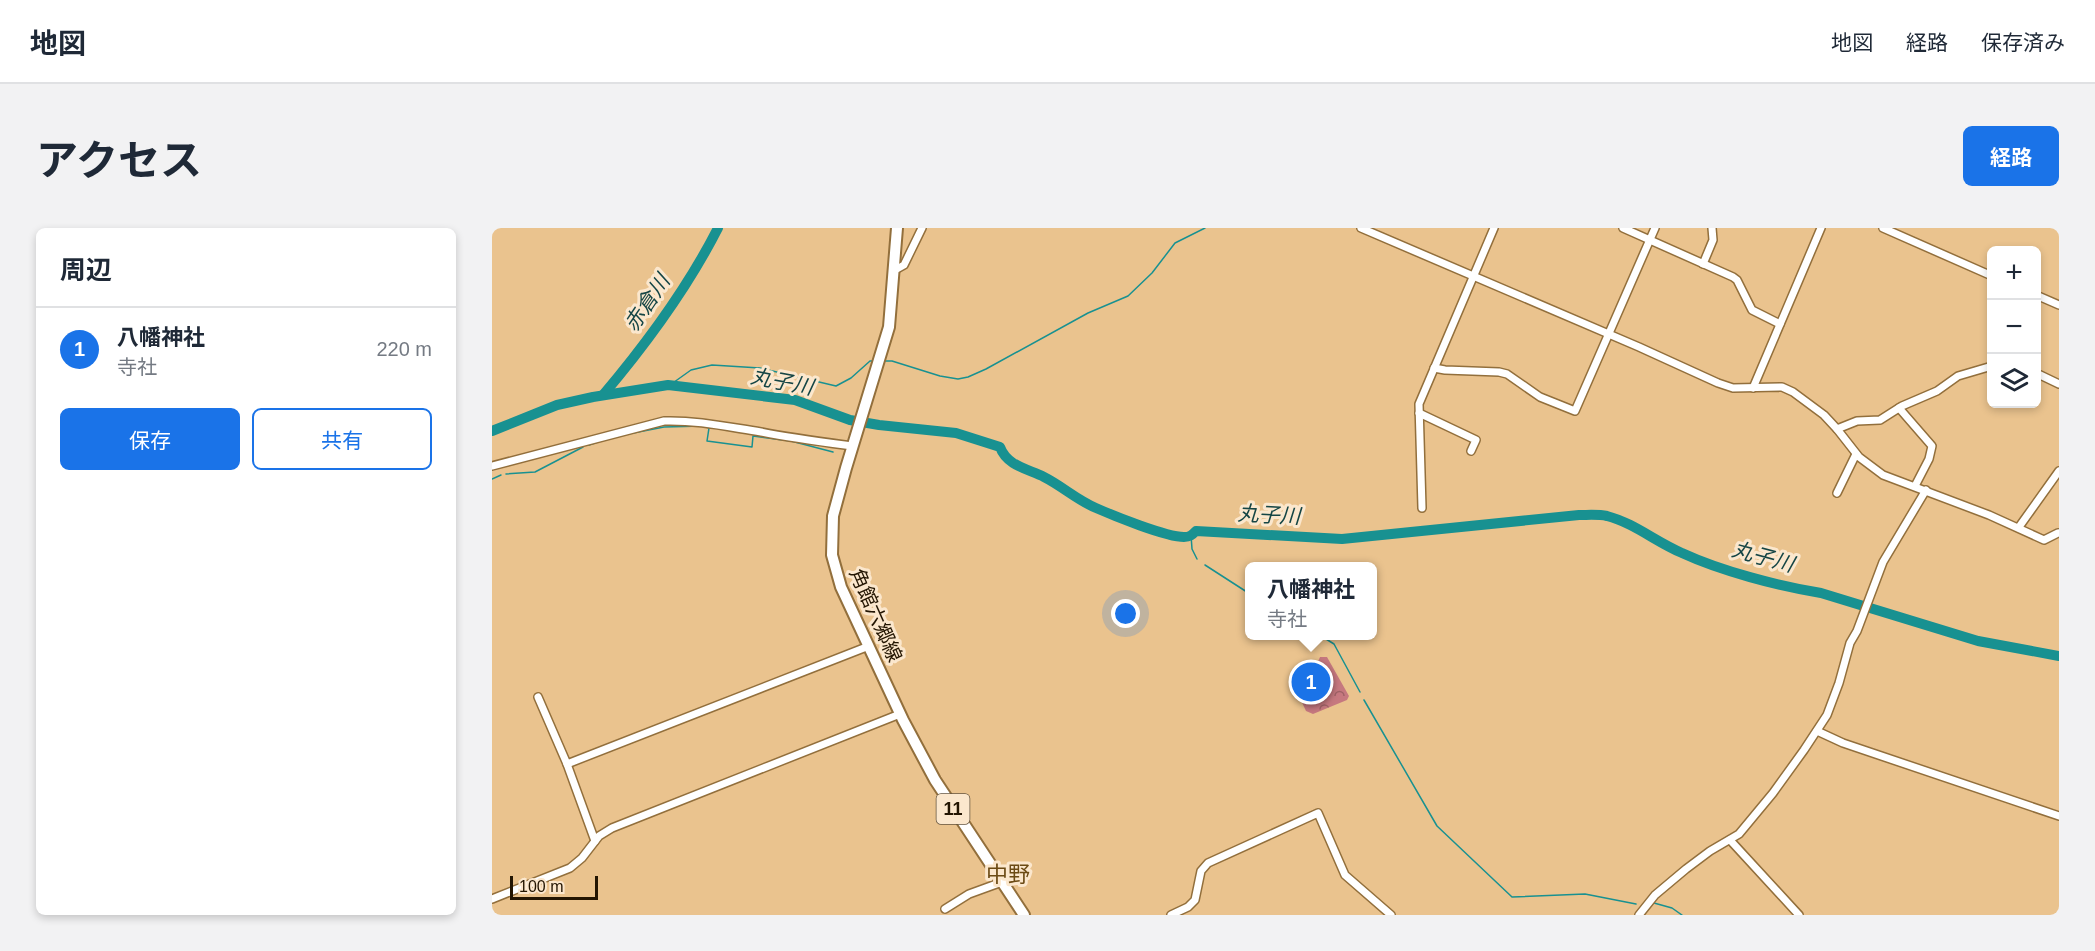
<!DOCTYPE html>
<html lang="ja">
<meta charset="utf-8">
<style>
:root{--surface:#fff;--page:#f2f2f3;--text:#1f2937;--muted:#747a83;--line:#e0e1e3;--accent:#1a73e8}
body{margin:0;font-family:Arial,"Noto Sans JP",sans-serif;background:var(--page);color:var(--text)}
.controls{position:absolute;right:18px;top:18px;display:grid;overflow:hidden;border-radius:9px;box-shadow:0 3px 9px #0003}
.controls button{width:54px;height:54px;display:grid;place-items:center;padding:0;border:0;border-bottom:2px solid var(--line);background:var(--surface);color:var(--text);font:30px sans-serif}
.scale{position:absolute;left:18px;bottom:15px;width:88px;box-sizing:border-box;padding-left:6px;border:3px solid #231502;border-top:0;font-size:16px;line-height:21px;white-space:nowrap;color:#231502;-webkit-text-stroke:4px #fbe7cd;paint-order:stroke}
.you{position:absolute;left:634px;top:386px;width:21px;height:21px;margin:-15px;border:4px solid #fff;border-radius:50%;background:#1a73e8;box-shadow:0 0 0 9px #1a73e833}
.badge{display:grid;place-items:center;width:39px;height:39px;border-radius:50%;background:var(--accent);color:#fff;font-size:20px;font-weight:700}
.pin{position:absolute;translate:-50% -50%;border:3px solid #fff;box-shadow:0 2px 6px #0006}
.popup{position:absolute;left:753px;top:334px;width:132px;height:78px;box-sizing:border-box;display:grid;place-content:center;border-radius:9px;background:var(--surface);filter:drop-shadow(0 2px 4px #0005);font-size:20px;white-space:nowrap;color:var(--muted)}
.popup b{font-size:22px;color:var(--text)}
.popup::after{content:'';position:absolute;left:50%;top:100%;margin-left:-12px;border:12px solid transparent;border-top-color:var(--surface)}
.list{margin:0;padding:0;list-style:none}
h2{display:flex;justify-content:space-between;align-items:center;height:78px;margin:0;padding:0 24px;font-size:26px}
h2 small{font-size:20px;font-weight:400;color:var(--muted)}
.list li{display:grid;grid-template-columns:39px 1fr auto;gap:18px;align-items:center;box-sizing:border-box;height:84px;padding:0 24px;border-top:2px solid var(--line)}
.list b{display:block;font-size:22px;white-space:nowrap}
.list p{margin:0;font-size:20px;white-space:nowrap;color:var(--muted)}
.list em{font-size:20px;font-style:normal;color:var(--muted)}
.actions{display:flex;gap:12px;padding:18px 24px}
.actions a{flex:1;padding:14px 0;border:2px solid var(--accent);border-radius:9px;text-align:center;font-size:21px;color:var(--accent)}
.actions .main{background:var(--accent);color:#fff}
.icon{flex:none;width:33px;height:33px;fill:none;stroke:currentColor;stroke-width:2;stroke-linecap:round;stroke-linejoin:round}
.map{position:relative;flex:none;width:1567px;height:687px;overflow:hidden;border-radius:9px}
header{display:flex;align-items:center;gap:36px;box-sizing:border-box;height:84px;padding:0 30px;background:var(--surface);border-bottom:2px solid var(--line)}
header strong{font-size:28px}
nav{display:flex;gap:33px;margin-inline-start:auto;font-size:21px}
.intro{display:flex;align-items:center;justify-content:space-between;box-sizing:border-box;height:144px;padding:0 36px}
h1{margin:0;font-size:42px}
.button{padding:15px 27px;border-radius:9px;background:var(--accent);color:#fff;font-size:21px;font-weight:700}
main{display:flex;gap:36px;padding:0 36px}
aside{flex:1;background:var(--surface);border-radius:9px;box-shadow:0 3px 9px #0003}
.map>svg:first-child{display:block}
.forest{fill:url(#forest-crowns)}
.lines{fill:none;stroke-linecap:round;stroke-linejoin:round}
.stream{stroke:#189191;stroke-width:1.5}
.river{stroke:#189191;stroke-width:10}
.minor-casing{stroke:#926f3c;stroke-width:10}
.primary-casing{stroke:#926f3c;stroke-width:14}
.minor{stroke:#fff;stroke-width:7}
.primary{stroke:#fff;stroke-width:10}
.labels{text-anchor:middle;stroke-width:6;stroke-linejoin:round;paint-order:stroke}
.shield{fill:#fbe7cd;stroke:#64543f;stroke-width:1.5}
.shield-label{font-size:18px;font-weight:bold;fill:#231502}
.street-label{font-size:20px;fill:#231502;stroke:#fbe7cd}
.water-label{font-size:21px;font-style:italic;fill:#154545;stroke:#fbe7cd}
.quarter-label{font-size:22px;fill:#6c4b15;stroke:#fbe7cd}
</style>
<header>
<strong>地図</strong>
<nav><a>地図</a><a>経路</a><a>保存済み</a></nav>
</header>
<div class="intro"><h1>アクセス</h1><a class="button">経路</a></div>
<main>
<aside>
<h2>周辺<small></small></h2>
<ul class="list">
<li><span class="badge">1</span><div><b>八幡神社</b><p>寺社</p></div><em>220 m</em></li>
</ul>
<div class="actions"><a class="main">保存</a><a>共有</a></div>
</aside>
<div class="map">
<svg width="1567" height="687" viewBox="0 0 1567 687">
<defs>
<pattern id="forest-crowns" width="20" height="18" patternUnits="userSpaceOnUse" patternTransform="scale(1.5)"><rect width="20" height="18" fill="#c6787f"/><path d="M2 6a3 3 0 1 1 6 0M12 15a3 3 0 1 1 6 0" fill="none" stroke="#a06166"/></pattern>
</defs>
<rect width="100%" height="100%" fill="#eac38e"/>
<path class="forest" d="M828,429H835L857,468L855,472L821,486L814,483L800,453L804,443L811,440L817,444C814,454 811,457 819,465L829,464L833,459L825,436Z"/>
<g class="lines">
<g class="stream">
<path d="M392,133H400L448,148L466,151L476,149L494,141L596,85L636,68L660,45L683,15L713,0"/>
<path d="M178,157L199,142L220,137L268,140L344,158L359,150L378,133H381"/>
<path d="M136,206L172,199L211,198L217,200L215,213L260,219L261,208L299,213L341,224"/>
<path d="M97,217L106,214"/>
<path d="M14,246L43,244L91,219"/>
<path d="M0,251L9,247"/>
<path d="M699,307L700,321L705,331"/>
<path d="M713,337L758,366"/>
<path d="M834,411L842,416L868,464"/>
<path d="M872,472L945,598L1020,669L1093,666L1144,676"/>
<path d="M1162,675L1180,680L1190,687"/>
</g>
<g class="river">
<path d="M111,167C155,115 195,61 226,0"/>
<path d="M0,203L65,177L101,169L176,157L303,172L358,192L387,197L464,205L508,219C515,238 536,241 552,249C570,258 585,272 604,280C622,288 674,309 692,309C698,309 700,307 704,303L850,311L1087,287C1096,287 1106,286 1115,288C1142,295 1164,314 1190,325C1229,343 1286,358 1329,365L1486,413L1567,428"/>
</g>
<g class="minor-casing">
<g id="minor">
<path d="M869,0L1147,119L1226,155L1241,160L1290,159L1301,164L1332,187L1345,201L1367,229L1391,247L1497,287L1552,312L1566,305"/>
<path d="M1131,0L1241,49L1245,52L1260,82L1288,96"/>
<path d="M1391,0L1500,48"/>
<path d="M1211,36L1221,12L1220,0"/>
<path d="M403,42L412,37L430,0"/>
<path d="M1544,67L1567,77"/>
<path d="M942,140L953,142L1007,144L1015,146L1048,169L1083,183L1163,0"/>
<path d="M1544,145L1567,156"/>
<path d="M1261,160L1329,0"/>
<path d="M1407,180L1440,218L1437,231L1423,258"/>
<path d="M927,185L984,212L979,223"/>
<path d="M1345,201L1365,193L1388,192L1410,178L1445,163L1466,148L1500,138"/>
<path d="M0,238L172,193C205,192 236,199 269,204C299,210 330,214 360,218"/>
<path d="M1345,265L1364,226"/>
<path d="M930,280L927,176L1002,0"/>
<path d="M1527,299L1567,243"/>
<path d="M46,469L75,536L103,613"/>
<path d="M1325,503L1351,515L1567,588"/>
<path d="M75,536L377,418"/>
<path d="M1238,612L1307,687"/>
<path d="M0,671L78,640L90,630L107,608L120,600L408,486"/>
<path d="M453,681L477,666L510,654"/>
<path d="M679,687L696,679L703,672L709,643L716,635L826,585L853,647L899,687"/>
<path d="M1147,687L1163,667L1194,641L1218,623L1247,606L1281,565L1312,522L1335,487L1347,455L1358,415L1365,403L1391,334L1434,262"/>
</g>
</g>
<g class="primary-casing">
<path id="primary" d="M405,0L397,99L354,240L341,288L340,327L349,359L411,492L443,552L532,687"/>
</g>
<use href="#minor" class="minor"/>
<use href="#primary" class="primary"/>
</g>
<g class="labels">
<rect class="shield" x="444.5" y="566" width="33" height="30" rx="4.5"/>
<g class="shield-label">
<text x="461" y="587">11</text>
</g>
<g class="street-label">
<text transform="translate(384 387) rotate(66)" y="7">角館六郷線</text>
</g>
<g class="water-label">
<text transform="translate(155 75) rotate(-56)" y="7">赤倉川</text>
<text transform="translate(290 154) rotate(11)" y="7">丸子川</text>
<text transform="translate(777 287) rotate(3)" y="7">丸子川</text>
<text transform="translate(1271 329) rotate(15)" y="7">丸子川</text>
</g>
<g class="quarter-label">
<text x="516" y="654">中野</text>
</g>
</g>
</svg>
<div class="controls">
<button>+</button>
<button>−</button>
<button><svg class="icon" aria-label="layers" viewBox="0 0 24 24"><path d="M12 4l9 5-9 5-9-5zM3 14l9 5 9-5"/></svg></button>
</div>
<div class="scale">100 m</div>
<div class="you"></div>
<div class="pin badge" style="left:819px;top:454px">1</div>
<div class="popup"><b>八幡神社</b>寺社</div>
</div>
</main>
